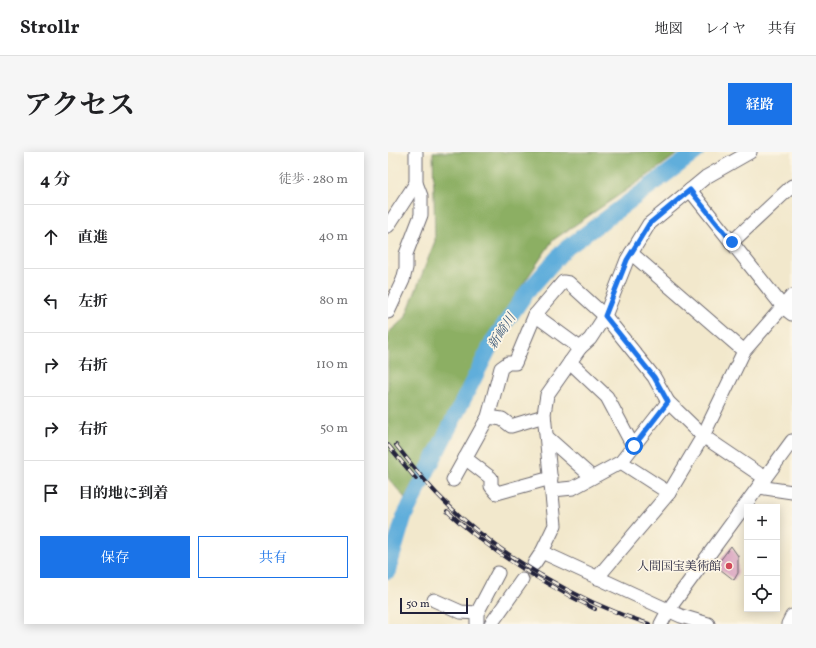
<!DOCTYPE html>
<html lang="ja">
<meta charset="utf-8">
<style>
:root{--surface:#fff;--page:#f6f6f6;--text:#202124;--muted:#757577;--line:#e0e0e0;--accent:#1a73e8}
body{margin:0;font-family:Vollkorn,"Noto Serif JP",serif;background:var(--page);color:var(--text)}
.controls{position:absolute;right:12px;bottom:12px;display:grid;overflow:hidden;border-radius:0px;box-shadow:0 2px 10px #0003}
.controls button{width:36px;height:36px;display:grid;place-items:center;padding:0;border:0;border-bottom:1px solid var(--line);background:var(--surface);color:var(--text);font:20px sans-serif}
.scale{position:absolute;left:12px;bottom:10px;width:68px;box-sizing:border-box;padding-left:4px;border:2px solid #22223b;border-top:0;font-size:11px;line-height:14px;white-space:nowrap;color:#22223b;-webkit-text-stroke:3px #fcf5e5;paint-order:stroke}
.stop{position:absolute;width:12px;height:12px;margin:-9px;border:3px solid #1a73e8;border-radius:50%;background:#fff}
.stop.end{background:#1a73e8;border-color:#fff;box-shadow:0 1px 4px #0008}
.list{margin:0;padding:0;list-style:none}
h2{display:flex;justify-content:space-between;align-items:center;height:52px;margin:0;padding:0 16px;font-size:17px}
h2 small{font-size:13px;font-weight:400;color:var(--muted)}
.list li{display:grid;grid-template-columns:26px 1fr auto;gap:12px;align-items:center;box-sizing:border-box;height:64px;padding:0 16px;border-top:1px solid var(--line)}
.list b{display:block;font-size:15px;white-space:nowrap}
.list em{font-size:13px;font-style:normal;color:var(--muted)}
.actions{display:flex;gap:8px;padding:12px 16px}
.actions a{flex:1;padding:9px 0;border:1px solid var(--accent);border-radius:0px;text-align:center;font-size:14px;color:var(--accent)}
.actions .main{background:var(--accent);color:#fff}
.icon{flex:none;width:22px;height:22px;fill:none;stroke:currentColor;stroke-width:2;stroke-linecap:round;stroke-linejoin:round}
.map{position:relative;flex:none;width:404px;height:472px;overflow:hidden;border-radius:0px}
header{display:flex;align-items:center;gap:24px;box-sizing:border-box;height:56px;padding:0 20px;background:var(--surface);border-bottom:1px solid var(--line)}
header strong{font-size:19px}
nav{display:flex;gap:22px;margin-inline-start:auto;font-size:14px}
.intro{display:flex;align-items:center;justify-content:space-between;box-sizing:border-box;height:96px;padding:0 24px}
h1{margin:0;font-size:28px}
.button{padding:10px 18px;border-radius:0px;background:var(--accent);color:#fff;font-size:14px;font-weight:700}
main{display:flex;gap:24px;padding:0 24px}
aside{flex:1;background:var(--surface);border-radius:0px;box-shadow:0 2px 10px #0003}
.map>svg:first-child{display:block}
.forest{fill:#8caf63;stroke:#57684f}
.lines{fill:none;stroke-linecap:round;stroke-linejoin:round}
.river{stroke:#61aedb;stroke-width:16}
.building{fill:#d190b8}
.minor-tunnel{stroke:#c8c0af;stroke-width:13;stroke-dasharray:13 6;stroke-linecap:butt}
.minor-casing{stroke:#6b676e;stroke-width:15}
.minor{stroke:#fff;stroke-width:13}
.rail-casing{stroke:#22223b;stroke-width:4}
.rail{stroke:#fcf5e5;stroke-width:2.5;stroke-dasharray:8;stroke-linecap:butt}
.route{stroke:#1a73e8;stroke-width:5}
.poi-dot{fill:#d1495b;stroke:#fcf5e5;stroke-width:1.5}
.labels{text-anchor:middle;stroke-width:3.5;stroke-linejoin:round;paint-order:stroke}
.poi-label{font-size:12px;fill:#22223b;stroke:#fcf5e5;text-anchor:end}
.water-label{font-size:13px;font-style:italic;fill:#3b5a7b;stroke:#fcf5e5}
</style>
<header>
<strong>Strollr</strong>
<nav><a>地図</a><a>レイヤ</a><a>共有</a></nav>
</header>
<div class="intro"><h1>アクセス</h1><a class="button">経路</a></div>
<main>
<aside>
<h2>4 分<small>徒歩 · 280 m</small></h2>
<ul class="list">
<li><svg class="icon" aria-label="ahead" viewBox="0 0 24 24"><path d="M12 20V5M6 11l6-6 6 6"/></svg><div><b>直進</b></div><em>40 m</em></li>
<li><svg class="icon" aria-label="left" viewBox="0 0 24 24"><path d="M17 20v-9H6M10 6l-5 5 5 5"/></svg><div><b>左折</b></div><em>80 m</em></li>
<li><svg class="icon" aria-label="right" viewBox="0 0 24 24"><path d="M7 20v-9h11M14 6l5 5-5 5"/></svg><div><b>右折</b></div><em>110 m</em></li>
<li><svg class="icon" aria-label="right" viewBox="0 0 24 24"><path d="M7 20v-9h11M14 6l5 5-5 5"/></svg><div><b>右折</b></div><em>50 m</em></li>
<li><svg class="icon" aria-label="arrive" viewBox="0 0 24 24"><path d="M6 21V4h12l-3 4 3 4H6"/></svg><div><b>目的地に到着</b></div></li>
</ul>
<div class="actions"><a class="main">保存</a><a>共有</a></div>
</aside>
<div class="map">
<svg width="404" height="472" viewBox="0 0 404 472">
<rect width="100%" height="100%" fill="#fcf5e5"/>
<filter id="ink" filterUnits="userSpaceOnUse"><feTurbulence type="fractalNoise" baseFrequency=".025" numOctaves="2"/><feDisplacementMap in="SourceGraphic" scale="8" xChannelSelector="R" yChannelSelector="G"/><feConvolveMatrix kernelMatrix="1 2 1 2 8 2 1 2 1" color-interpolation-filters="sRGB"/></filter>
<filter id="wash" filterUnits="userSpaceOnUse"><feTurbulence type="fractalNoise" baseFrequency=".012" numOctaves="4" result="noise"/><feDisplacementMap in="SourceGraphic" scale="16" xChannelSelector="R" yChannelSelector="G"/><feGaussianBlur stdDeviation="0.9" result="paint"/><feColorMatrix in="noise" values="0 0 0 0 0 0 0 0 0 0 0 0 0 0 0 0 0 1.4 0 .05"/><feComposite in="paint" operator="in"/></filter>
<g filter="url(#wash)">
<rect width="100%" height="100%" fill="#f2e8cc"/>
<path class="forest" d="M45,0H292L262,22L165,88L104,178L17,346L0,326V181L17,166L47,89Z"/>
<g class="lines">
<path class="river" d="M0,419L16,365L106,187L139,140L176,98L308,0"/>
</g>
<g id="blocks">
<path class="building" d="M343,394L350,404V421L346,428L328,414Z"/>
</g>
</g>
<g filter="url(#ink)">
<use href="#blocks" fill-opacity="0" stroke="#6b676e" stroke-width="1"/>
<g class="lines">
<path class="minor-tunnel" d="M134,428L146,412"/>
<g class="minor-casing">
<g id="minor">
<path d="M302,38L395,155L404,162"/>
<path d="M0,74L28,31"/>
<path d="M344,90L404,34"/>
<path d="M243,101L356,199"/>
<path d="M0,160L15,128L18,116V102L33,63V44L28,31V0"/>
<path d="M147,163L192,196"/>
<path d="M182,210L219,245L245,294"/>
<path d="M100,265L114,267L123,274L156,264"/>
<path d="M159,285L204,325"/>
<path d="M77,306L103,326V334L109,341L163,326"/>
<path d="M233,310L281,341"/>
<path d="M65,328L100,265L113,216L120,211H127L147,163L175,130L181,131L217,164L266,225L280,250L315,284L377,326"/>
<path d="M371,335L404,340"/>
<path d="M165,338L185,336L233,310L280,250"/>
<path d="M154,400L293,464L320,472"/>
<path d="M146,412L154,400L167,373L156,262L159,243L192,196L202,187L217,164L239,108L261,72L318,25L362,0"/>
<path d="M209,426L281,341L315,284L356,199L404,144"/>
<path d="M46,448L73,460L89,461"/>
<path d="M89,472V461L110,421"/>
<path d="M103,472L134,428"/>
<path d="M273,472L281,457L404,289"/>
<path d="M400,472L404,464"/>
</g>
</g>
<use href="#minor" class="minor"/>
<g class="rail-casing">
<g id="rail">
<path d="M0,293L28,327"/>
<path d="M8,293C23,312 38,332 56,349C110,403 188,449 261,472"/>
<path d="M59,359C103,400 152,430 207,457"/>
</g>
</g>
<use href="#rail" class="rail"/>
</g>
</g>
<g class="lines" filter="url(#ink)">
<path class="route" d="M246,294L280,250L266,225L217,164L239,108L261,72L302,38L344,90"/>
</g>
<circle class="poi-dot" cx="341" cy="414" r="4"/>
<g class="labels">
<g class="poi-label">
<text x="333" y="418">人間国宝美術館</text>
</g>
<g class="water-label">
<text transform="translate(113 179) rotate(-57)" y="5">新崎川</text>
</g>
</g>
</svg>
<div class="controls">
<button>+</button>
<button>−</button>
<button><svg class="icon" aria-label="locate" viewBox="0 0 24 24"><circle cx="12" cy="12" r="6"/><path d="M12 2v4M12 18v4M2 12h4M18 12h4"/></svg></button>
</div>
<div class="scale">50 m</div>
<div class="stop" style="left:246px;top:294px"></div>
<div class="stop end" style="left:344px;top:90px"></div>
</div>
</main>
